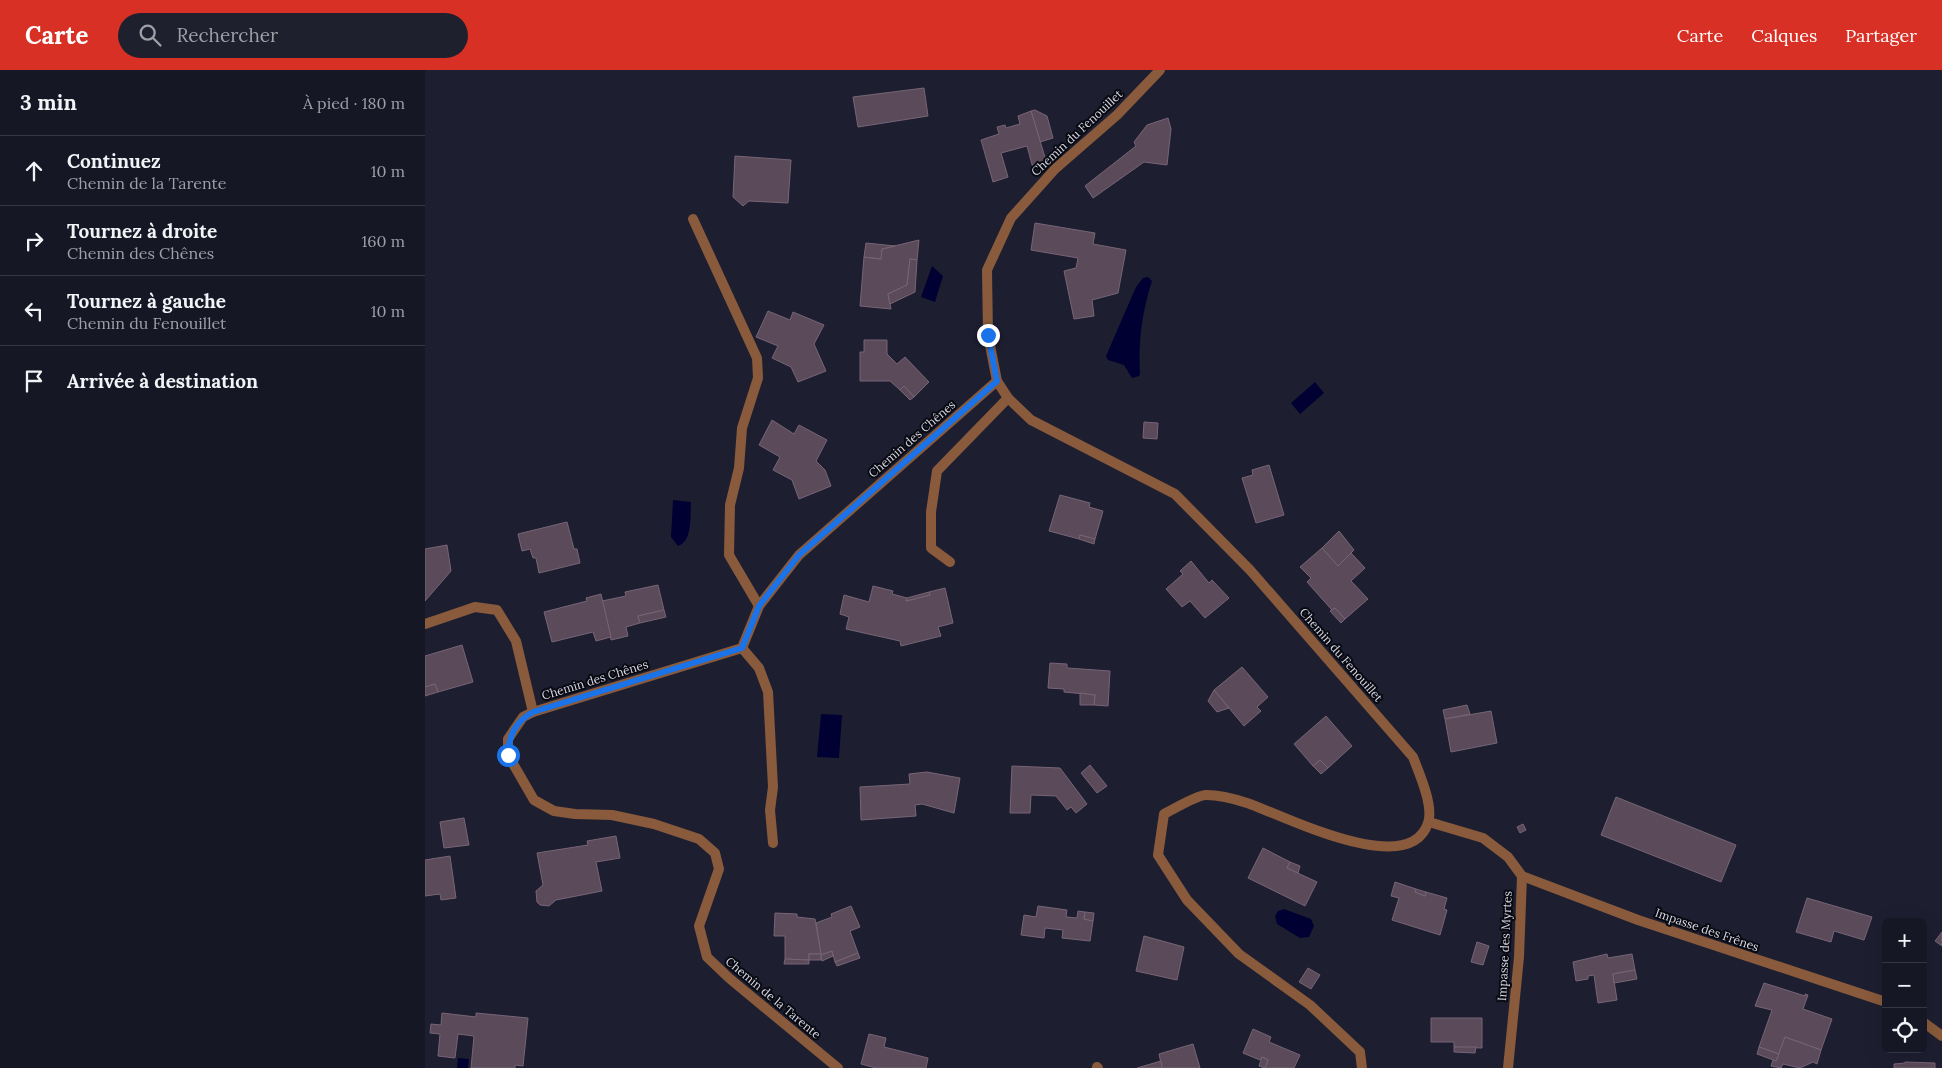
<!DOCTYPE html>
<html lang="fr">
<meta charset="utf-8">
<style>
:root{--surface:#161725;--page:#1f202d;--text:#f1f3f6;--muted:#9e9fa7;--line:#353642;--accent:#d93025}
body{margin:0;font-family:Lora,serif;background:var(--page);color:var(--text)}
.controls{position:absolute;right:15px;bottom:15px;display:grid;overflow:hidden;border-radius:8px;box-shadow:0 5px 20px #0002}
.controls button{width:45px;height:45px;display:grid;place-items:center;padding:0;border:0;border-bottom:1px solid var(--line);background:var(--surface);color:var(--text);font:25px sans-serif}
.stop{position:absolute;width:15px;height:15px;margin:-11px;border:4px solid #1a73e8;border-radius:50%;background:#fff}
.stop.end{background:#1a73e8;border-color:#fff;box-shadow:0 1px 5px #0008}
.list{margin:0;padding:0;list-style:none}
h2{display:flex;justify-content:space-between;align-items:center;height:65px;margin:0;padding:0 20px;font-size:21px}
h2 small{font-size:16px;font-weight:400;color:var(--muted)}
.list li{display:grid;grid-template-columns:32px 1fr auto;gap:15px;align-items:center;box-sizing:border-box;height:70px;padding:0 20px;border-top:1px solid var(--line)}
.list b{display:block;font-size:19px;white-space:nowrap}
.list p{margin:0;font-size:16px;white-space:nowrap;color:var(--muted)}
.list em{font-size:16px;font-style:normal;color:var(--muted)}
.icon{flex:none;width:28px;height:28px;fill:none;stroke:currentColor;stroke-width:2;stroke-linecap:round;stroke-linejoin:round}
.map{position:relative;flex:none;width:1517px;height:998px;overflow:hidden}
header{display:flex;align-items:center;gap:30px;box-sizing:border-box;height:70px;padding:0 25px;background:var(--accent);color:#fff}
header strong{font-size:24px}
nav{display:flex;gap:28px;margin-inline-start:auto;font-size:18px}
.search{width:350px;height:45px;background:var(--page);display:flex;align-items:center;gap:12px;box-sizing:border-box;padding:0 18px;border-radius:28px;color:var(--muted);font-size:19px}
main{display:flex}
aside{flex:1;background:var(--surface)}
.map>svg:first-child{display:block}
.water{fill:#000032}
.building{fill:#5b4a5a;stroke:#776576}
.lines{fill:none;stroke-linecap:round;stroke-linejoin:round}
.service{stroke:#895a3b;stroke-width:10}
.minor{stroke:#895a3b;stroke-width:10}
.route{stroke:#1a73e8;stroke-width:6}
.labels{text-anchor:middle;stroke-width:4;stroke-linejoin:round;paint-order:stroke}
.street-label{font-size:12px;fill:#d7d9e5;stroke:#090911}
</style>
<header>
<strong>Carte</strong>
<div class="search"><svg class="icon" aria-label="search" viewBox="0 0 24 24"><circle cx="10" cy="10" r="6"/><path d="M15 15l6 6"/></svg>Rechercher</div>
<nav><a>Carte</a><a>Calques</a><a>Partager</a></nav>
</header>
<main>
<aside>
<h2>3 min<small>À pied · 180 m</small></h2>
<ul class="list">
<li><svg class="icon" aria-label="ahead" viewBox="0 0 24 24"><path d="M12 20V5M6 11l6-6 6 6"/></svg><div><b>Continuez</b><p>Chemin de la Tarente</p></div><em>10 m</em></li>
<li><svg class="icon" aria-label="right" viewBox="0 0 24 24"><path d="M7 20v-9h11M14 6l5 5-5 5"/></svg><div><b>Tournez à droite</b><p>Chemin des Chênes</p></div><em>160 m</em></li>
<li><svg class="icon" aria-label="left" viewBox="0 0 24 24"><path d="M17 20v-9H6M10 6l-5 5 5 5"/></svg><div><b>Tournez à gauche</b><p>Chemin du Fenouillet</p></div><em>10 m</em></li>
<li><svg class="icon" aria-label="arrive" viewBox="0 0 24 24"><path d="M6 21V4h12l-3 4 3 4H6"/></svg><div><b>Arrivée à destination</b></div></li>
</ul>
</aside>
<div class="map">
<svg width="1517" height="998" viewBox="0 0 1517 998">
<rect width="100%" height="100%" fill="#1d1f31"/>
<g class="water">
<path d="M507,196L518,206L510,232L496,227Z"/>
<path d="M723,207L727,211C717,242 713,271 715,304L714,306L707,308L699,295L683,290L681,286L711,217L718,208Z"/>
<path d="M890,312L899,323L875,344L866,333Z"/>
<path d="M248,430L266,432C265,446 268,471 253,476L246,467Z"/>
<path d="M396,644L417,645L414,688L392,687Z"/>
<path d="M859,839L886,849L889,856L884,867L875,868L852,854L850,846L853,841Z"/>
<path d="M33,988L44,989L43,998H32Z"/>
</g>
<g class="building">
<path d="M499,18L503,46L433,57L428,27Z"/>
<path d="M610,40L622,46L628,68L615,72L606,41Z"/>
<path d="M606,41L622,94L608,98L602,76L576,83L583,107L568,112L556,70L574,64L572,57L580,55L581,58L595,54L593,46Z"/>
<path d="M743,48L746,59L742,95L719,92L668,128L660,116L711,76L709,72L722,55Z"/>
<path d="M310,86L366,90L363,133L324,131L318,136L308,127Z"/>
<path d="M610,153L670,163L668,174L701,180L693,223L667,230L669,246L649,249L639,201L651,198L653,188L606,180Z"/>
<path d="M494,170L492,190L485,189L482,215L463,224L466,239L435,236L439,187L456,189L457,179Z"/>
<path d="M441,173L470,176L457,179L456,189L439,187Z"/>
<path d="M485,189L492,190L490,222L465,234L463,224L482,215Z"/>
<path d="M343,241L365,250L368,242L399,255L389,274L401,301L373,312L366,297L347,288L353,276L331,267Z"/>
<path d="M439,270H462V284L472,294L480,287L504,312L489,327L479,316L475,320L465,311H435V282H439Z"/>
<path d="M479,316L489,327L485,330L475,320Z"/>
<path d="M347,350L369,364L374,355L402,370L391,391L400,400L406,416L374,429L367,410L348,400L355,387L334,375Z"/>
<path d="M719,352L733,353L732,369L718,368Z"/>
<path d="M844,395L859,445L831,453L817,408L828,405L827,400Z"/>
<path d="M635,425L665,433L664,437L678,441L670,469L655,465L654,469L624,461Z"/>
<path d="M142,452L149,479H152L155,493L114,503L111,488H108L105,479L97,481L93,464Z"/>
<path d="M914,461L929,480L913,496L897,478Z"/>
<path d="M655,465L670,469L669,474L654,469Z"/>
<path d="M22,475L26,501L0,531V479Z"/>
<path d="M897,478L913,496L926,483L940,498L926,511L943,529L920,549L910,538L907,540L882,512L886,508L875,497Z"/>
<path d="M766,491L784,513L787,510L804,528L780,548L765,531L757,537L741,519L758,504L755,501Z"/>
<path d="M233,515L239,540L213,546L215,553L201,557L203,566L186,570L177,531L201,526L200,522Z"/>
<path d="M448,516L468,521L467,524L482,528L481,531L505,525L504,522L520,518L528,553L513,557L516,566L476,576L475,571L421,559L424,547L415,544L419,525L444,532Z"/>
<path d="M504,522L505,525L481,531L482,528Z"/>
<path d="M176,524L186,567L171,571L168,562L127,572L119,542L162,531L161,528Z"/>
<path d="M910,538L920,549L916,553L905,541Z"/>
<path d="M239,540L241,547L215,553L213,546Z"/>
<path d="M37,575L48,612L13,622L10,614L0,617V586Z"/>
<path d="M625,593L642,594V598L685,601L683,636L669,635L670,625L639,622V619L623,618Z"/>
<path d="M817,597L843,627L832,637L836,641L819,656L789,620Z"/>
<path d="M10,614L13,622L0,626V617Z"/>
<path d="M789,620L804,638L792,642L783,631Z"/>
<path d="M655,623L670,625L669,635H655Z"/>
<path d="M1042,635L1045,644L1020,649L1018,640Z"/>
<path d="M1066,641L1072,673L1026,682L1020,649Z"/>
<path d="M901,646L927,676L903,698L895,690L888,696L869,674Z"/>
<path d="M895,690L903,698L896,704L888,696Z"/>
<path d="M665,695L682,716L672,723L656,703Z"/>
<path d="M587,696L635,698L662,734L651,743L646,737L642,740L631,726L606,725L605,743H585Z"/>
<path d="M502,702L535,708L529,743L497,734L490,735L491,746L436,750L435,717L485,714L484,704Z"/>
<path d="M1191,727L1311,775L1296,812L1176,765Z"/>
<path d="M39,748L44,775L19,778L15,752Z"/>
<path d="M1098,754L1101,760L1095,763L1092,757Z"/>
<path d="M191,766L195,788L171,792L177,821L131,830L124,836L115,835L112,832L111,821L118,815L112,783L163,775L162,771Z"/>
<path d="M838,778L865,792L862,798L892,812L880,836L823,808Z"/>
<path d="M25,786L31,828L16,830L15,824L0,826V790Z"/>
<path d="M865,792L875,796L873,803L862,798Z"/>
<path d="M970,812L991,819L990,822L1000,826L1001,822L1022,828L1019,839L1022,840L1015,865L967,850L974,828L966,826Z"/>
<path d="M991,819L1001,822L1000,826L990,822Z"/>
<path d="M1382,828L1447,847L1439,870L1409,861L1406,872L1371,862Z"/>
<path d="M426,836L435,857L425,861L433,883L410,892L407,881L396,885L391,853L407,847L406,844Z"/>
<path d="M613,836L642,840L641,847L652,848L653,841L660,842L659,849L668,851L665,871L637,868L638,860L620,858L619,868L596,865L599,845L611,847Z"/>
<path d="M660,842L669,843L668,851L659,849Z"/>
<path d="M350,843L372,844V847L390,849L396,884H384V890L360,889V866H349Z"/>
<path d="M1517,862V876L1510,871Z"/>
<path d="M719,866L759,877L752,910L711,901Z"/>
<path d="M1052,872L1064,876L1058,895L1046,892Z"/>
<path d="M407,881L408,886L397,891L396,885Z"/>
<path d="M433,883L435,888L412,896L410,892Z"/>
<rect x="384" y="884" width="12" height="6"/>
<path d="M1182,884L1183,888L1207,884L1210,900L1188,904L1192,930L1173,933L1169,905L1163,906V909L1151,911L1148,892Z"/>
<path d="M360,889L384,890V894H359Z"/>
<path d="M883,898L895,905L886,919L874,912Z"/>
<path d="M1210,900L1212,909L1189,913L1188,904Z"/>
<path d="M1339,913L1380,926V924L1383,925L1378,939L1407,949L1396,980L1360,967L1354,984L1334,977L1347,940L1330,936Z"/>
<path d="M17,943L51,947V943L103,948L98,996L90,995V998H46L49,966L33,964L30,988L13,986L15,964L5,963L6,954L16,955Z"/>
<path d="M1006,948H1057V978L1029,977V972H1006Z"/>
<path d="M828,959L846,967L844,972L875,985L869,998H840L843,990L837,987L835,990L818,983Z"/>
<path d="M444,964L461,968L459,977L503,988L501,998H451L436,994Z"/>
<path d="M1360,967L1396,980L1392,994L1388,992L1375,998L1358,994L1356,998L1346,996L1348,990L1351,991Z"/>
<path d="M768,974L775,998H737L734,984Z"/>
<path d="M1029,977H1051L1050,983L1029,982Z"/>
<path d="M1334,977L1354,984L1351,991L1332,984Z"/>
<path d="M837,987L843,990L840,998L834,996Z"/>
<path d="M736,991L737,998H712Z"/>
<path d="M1480,992L1510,993V998H1469V994L1480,993Z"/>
</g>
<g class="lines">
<g class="service">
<path d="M268,149L332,288L333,308L317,358L314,398L305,435L304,485L334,536"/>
<path d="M525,492L506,478V442L512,401L583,328"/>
<path d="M317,578L334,598L343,622L348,717L345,740L348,773"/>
<path d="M1004,752L1058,768L1083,787L1097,806L1094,887L1083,998"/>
<path d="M1097,806L1213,850L1461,932"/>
<path d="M1498,952L1517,966"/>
<path d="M672,997L673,998"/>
</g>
<g class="minor">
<path d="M735,0L692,45L630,99L586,148L562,200L563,265L572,311L583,328L606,350L750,424L825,500L988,687C994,703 1009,736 1003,753C984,811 858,745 822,733C810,729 793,725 781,725C772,725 749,739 739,744L733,785L762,830L814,884L885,935L935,982L937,998"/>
<path d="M0,554L50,537L72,540L91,571L108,642L317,578L334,536L374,485L572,311"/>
<path d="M108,642L98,647L83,669V685L109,730L129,741L150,744L187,745L229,754L274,769L290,783L294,799L274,856L282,887L304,908L413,998"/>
</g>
</g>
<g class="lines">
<path class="route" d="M83,685C84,665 90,652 108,642L317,578L334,536L374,485L572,311L563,265"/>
</g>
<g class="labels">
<g class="street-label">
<text transform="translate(652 63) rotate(-43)" y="4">Chemin du Fenouillet</text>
<text transform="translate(487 369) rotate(-41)" y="4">Chemin des Chênes</text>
<text transform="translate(916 585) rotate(49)" y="4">Chemin du Fenouillet</text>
<text transform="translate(170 610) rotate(-17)" y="4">Chemin des Chênes</text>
<text transform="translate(1282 860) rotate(19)" y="4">Impasse des Frênes</text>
<text transform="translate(1080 876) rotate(-87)" y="4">Impasse des Myrtes</text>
<text transform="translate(348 928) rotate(40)" y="4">Chemin de la Tarente</text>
</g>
</g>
</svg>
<div class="controls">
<button>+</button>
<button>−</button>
<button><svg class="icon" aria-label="locate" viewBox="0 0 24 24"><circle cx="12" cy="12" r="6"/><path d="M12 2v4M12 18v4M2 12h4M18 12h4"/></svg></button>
</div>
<div class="stop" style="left:83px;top:685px"></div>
<div class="stop end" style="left:563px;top:265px"></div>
</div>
</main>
